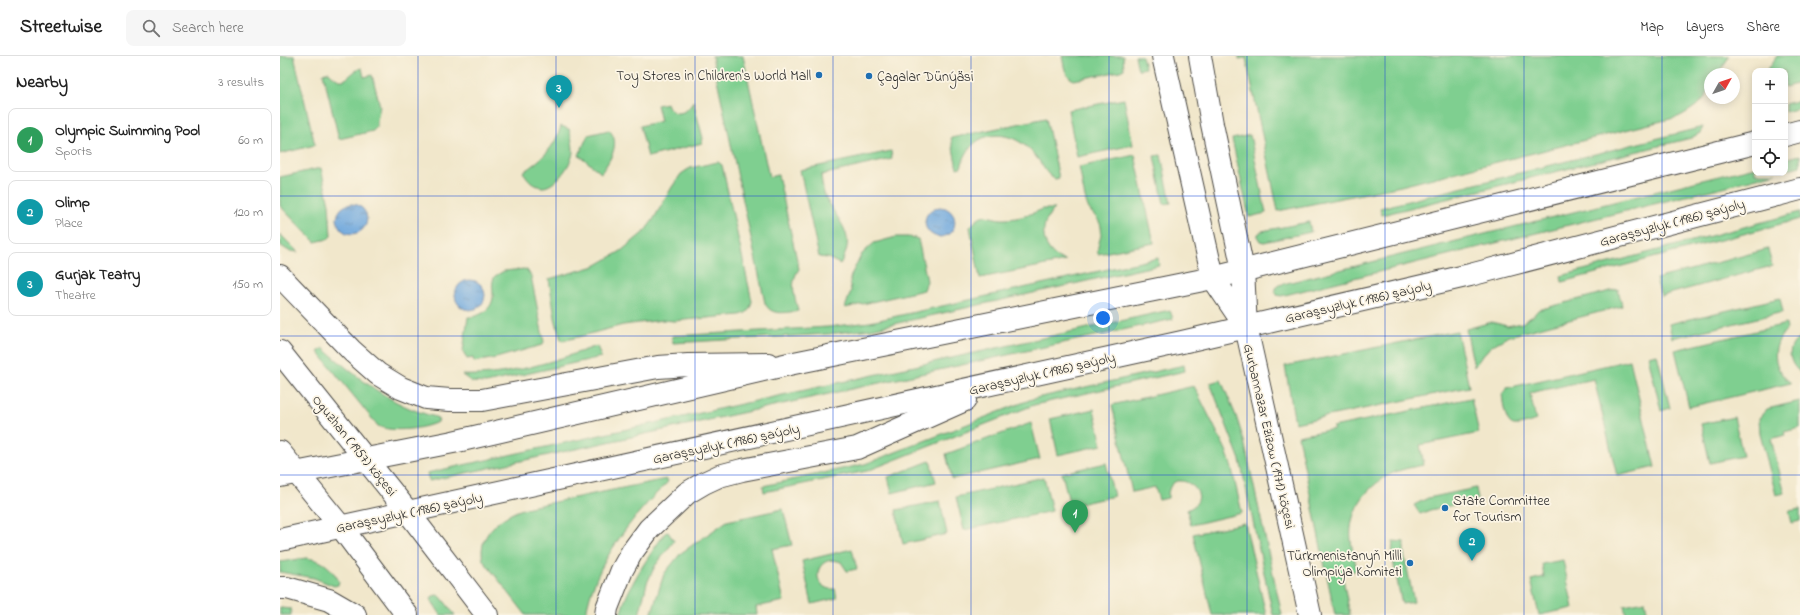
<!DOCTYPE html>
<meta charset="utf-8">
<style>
:root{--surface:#fff;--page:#f6f6f6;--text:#222;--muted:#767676;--line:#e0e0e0;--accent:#7c3aed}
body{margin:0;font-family:"Indie Flower",sans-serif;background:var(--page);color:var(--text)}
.controls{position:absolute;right:12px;top:12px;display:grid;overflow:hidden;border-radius:8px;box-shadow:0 2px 10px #0003}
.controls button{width:36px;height:36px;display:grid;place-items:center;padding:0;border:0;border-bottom:1px solid var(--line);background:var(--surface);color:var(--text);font:20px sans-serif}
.compass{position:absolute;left:1424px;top:12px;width:36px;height:36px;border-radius:50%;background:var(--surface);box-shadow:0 2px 10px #0003;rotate:50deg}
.you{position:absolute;left:823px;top:262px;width:14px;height:14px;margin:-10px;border:3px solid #fff;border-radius:50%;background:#1a73e8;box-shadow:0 0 0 6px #1a73e833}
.badge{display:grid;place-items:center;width:26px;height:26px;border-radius:50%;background:var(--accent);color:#fff;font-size:13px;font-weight:700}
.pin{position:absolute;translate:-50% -33px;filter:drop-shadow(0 1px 2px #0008)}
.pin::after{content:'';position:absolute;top:21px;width:14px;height:12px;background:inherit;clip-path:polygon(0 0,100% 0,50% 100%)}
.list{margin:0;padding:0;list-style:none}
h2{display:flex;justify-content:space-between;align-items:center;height:52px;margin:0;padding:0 16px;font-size:17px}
h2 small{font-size:13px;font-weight:400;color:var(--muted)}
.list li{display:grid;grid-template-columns:26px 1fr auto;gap:12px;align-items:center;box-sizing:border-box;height:64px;margin:0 8px 8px;padding:0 8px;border:1px solid var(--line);border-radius:8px}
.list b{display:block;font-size:15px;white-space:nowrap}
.list p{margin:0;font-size:13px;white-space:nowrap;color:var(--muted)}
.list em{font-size:13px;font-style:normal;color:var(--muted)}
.icon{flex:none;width:22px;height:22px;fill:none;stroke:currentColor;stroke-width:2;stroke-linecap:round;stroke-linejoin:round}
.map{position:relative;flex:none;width:1520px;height:559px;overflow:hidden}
header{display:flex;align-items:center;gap:24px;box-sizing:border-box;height:56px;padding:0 20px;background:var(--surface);border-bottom:1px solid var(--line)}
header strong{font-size:19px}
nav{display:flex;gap:22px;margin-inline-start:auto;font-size:14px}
.search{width:280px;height:36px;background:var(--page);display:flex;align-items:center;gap:10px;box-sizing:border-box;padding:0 14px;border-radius:8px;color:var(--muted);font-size:15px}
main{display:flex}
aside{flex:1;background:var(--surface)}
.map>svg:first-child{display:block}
.green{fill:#7fcf90;stroke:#557d5e}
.water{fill:url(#water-ripples);stroke:#4c6984}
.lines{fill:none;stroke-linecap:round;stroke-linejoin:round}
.secondary-casing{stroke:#494743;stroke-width:24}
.primary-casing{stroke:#494743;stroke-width:24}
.secondary{stroke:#fff;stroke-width:22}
.primary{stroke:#fff;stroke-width:22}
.grid{fill:none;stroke:#1d4ed8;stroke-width:1;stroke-opacity:0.55}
.poi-dot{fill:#1f6fb2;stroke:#fcf5e5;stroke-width:1.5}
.labels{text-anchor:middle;stroke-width:3.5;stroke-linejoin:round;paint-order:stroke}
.poi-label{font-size:14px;fill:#2b2b2b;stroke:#fcf5e5;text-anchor:end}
.street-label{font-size:14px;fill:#2b2b2b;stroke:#fcf5e5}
</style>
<header>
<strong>Streetwise</strong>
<div class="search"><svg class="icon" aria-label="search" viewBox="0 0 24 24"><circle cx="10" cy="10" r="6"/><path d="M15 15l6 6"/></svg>Search here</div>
<nav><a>Map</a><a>Layers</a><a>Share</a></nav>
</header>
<main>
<aside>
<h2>Nearby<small>3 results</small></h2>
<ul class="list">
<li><span class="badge" style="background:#2e9e5b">1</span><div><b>Olympic Swimming Pool</b><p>Sports</p></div><em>60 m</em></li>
<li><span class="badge" style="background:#0f9aa8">2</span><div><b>Olimp</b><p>Place</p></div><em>120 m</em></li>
<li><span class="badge" style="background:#0f9aa8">3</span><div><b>Gurjak Teatry</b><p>Theatre</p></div><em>150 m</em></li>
</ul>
</aside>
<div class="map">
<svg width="1520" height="559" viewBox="0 0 1520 559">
<defs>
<pattern id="water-ripples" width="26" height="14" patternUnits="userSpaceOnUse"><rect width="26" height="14" fill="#6ea7dd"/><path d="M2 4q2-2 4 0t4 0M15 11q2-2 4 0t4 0" fill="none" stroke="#5b88b3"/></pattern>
</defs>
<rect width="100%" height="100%" fill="#fcf5e5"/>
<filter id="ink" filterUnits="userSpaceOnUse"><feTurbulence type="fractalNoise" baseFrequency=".025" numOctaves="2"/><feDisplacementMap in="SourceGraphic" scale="8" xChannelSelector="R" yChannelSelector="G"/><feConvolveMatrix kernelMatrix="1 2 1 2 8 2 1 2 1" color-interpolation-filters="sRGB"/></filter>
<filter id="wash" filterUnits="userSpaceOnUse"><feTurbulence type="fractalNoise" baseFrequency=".012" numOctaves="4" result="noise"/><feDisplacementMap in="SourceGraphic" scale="16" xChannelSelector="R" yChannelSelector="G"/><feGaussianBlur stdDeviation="0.9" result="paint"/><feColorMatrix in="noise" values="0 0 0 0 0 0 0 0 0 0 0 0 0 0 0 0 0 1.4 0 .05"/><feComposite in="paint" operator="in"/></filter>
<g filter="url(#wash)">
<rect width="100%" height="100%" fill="#f1e7cb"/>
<g class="green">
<path d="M0,0H14L35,89L0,98Z"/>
<path d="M432,0H463L489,121L498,119L519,213C509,228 515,240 518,255C506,256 491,261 485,247Z"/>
<path d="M782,0H843L844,13L840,15L794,24C784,20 784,9 782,0Z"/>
<path d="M855,0H862L865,12L858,14Z"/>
<path d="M959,0H1449L1439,18H1430C1430,23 1431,30 1429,34C1425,46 1408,56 1398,61L1121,130L998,155L966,2L959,3Z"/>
<path d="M1497,0H1520V27L1505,31V15H1487Z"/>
<path d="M82,12L84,21L92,19L100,50L97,65V71L93,75L59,83L43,17L49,16C66,35 68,15 82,12Z"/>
<path d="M844,43L853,89L797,101L788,54Z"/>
<path d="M1520,44V52L1505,56V48Z"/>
<path d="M413,45L423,82L422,87L368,101L360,70L381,65L377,49L387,47C392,63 408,58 413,45Z"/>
<path d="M766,62L779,122L775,123C766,119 763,109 757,102C744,85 725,74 703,82C691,87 685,98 681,111L677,112L671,82Z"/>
<path d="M281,70L289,73C291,80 293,88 293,95C293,107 275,132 262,131C253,130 248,123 243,116C261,104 275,92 281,70Z"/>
<path d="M1423,71L1420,77L1411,82L1102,159L1100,152Z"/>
<path d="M329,74C342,87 329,106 321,117L299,99L308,79Z"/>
<path d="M970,79L986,157L969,161L952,83Z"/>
<path d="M611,95L612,103L541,119C542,127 543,139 548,146C561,168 577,182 560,208L548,202L539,201L520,114Z"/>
<path d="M855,99L874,187L818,198C816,189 823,181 821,171C819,161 811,158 808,151C803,139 802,123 799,111Z"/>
<path d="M881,99L891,147L884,148L874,100Z"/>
<path d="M1520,99V110L1505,114V103Z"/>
<path d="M438,106L442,109L472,245C470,253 469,257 460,259L394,265L383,264L343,269L283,285L281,284L275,262L269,223L315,210L341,195L364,176L373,164L392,131L401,118L410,112Z"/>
<path d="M1475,111V117H1496L1447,130L1001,240L997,239L995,236V232L999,229Z"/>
<path d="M41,112L49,148L51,180L48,183L35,186L0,150V121Z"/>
<path d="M763,153H775C756,169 762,198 786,205L700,222L690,171C706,152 708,164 726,163C739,163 751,158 763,153Z"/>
<path d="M1520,156V163L1282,226L1281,220Z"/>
<path d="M1029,166L1031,176L984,186L980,185L978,182V178L982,175Z"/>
<path d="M0,178L18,196L9,195L1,190Z"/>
<path d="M616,181H631L638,183L647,225L644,234L565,252L571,235L570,223L572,217L582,198L594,187Z"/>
<path d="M1488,193L1492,210L1381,240L1376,223Z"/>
<path d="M878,202L879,209L591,273L549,278L393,287L392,280L548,271L590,266Z"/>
<path d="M244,213L247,214L251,220L264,286L262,289L216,302L194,306L193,302L187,303L183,295L188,261C201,261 214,252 213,238C213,231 211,227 215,220L224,215Z"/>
<path d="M1338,233L1342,250L1229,280L1211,290L1203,299L1194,311L1186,273L1212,266L1227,270L1242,267L1253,260L1258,254Z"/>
<path d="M1500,242L1503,256L1392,282L1389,268Z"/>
<path d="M890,254L893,263L149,425L147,417Z"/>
<path d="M1506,268L1507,273C1490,290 1492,313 1511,327L1409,351L1395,294Z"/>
<path d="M1177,275L1189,331L1015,367L1005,310Z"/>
<path d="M1520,282V316C1508,307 1506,290 1520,282Z"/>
<path d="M317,290L321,301L206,327L192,326L182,319C228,321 274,305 317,290Z"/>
<path d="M43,292C78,322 111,350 156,361L159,365C147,373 111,377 98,370L38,296Z"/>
<path d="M1377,298L1390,352L1381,355L1368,300Z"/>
<path d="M1350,304L1375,411L1337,420L1314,323L1250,337L1256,364C1250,366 1241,370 1234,369C1225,368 1223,346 1222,338L1227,332Z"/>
<path d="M904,309L905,315L754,349L587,415L484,436L483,430L585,408L752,343Z"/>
<path d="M941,324L956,360L964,385L1002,559H993L960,404L930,327Z"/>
<path d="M914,330L946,394L951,409L962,457L911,469L907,454C942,439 887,404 888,442L879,444L875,431L852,436L832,349Z"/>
<path d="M1191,342L1199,377L1140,389L1144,409C1133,411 1120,413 1109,419C1085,432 1068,456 1071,484C1072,494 1075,504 1077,514L1062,518L1070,559H1055L1018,380L1054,373L1053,371Z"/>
<path d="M1520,345V372L1504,376L1505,379L1491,383L1505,437L1496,439L1480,377L1479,362L1487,353Z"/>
<path d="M814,353L822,389L778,399L770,363Z"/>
<path d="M1454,361L1463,400L1430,407L1421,368Z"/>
<path d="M751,367L760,403L672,423L666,398Z"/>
<path d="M650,405L656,426L612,437L608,421Z"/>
<path d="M826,407L834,440L790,450L782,417Z"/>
<path d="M764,421L772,455L684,474L676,441Z"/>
<path d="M386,423L388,424L387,427C353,459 312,511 306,559H246L203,504C196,476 227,456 250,451Z"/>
<path d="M1196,432L1198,444L1150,454L1140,458L1134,449L1148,442Z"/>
<path d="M660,445L667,478L623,488L616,454Z"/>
<path d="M503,453L512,489L492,493L504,545L476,551L477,559H371L384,518L401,497L447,465Z"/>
<path d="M1520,453V465L1512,467L1509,455Z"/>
<path d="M965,467L986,559H932L913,478Z"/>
<path d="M388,476L394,485L375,510L367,527L359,559H340C348,529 367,503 385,477Z"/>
<path d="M1113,485L1124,486V498L1134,546L1122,548L1112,500Z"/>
<path d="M572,493L577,513L567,515L561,506C534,496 529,535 555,533L557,542L532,548L522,505Z"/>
<path d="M26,502C43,504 51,511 59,525L58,529L54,530L34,522L0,516V506Z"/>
<path d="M1283,504L1293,552L1259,559L1251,524L1264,521L1262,508Z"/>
<path d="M157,539L161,541L175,559H161L151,544L153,540Z"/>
<path d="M1365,545L1368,559H1346L1344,549Z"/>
<path d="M0,552L11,553V559H0Z"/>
</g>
<g class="water">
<circle cx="72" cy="163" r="15"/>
<circle cx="660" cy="166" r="15"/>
<circle cx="190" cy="239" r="15"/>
</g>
</g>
<g filter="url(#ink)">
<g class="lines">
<g class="secondary-casing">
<g id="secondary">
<path d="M883,0L933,222L966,271"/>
<path d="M920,0L932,68L963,214L966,271L1030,559"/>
<path d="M0,220L72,295L98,318L121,332L146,342L170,344H202L378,311L408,309L488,308"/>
<path d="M0,296L128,456L207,559"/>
<path d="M0,396L61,471L127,559"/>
<path d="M0,532H7L49,544L75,559"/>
</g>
</g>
<g class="primary-casing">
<g id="primary">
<path d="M1505,79L1520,75"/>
<path d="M0,420L173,386L509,308L933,222L1475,87"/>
<path d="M0,484L902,286L1190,219L1520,133"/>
<path d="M326,559L327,552L342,514L352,496L369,473L407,437L424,427L439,420L462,414L577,392L685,344"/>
</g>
</g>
<use href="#secondary" class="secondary"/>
<use href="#primary" class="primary"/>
</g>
</g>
<path class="grid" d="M138,0V559M276,0V559M415,0V559M553,0V559M691,0V559M829,0V559M967,0V559M1105,0V559M1244,0V559M1382,0V559M0,140H1520M0,280H1520M0,419H1520"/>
<g class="poi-dot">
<circle cx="539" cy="19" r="4"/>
<circle cx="589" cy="20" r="4"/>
<circle cx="1165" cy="452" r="4"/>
<circle cx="1130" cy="507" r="4"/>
</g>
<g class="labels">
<g class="poi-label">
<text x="531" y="24">Toy Stores in Children's World Mall</text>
<text x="597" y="25" text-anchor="start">Çagalar Dünýäsi</text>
<text x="1173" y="449" text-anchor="start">State Committee<tspan x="1173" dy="16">for Tourism</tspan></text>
<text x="1122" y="504">Türkmenistanyň Milli<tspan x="1122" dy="16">Olimpiýa Komiteti</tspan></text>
</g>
<g class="street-label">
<text transform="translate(1392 166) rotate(-15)" y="5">Garaşsyzlyk (1986) şaýoly</text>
<text transform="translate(1078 245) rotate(-13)" y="5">Garaşsyzlyk (1986) şaýoly</text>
<text transform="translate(762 317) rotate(-13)" y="5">Garaşsyzlyk (1986) şaýoly</text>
<text transform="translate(990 380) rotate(77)" y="5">Gurbannazar Ezizow (1971) köçesi</text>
<text transform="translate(446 387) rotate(-12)" y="5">Garaşsyzlyk (1986) şaýoly</text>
<text transform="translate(75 389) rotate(51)" y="5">Oguzhan (1957) köçesi</text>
<text transform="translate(129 456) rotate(-12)" y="5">Garaşsyzlyk (1986) şaýoly</text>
</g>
</g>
</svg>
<div class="controls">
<button>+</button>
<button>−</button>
<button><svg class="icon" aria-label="locate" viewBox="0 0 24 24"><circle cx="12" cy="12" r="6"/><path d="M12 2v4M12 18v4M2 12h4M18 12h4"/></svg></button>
</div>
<svg class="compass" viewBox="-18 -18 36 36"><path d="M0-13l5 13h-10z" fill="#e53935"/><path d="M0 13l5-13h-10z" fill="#767676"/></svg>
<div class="you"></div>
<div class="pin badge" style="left:795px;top:477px;background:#2e9e5b">1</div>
<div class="pin badge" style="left:1192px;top:505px;background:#0f9aa8">2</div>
<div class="pin badge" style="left:279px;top:52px;background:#0f9aa8">3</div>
</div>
</main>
